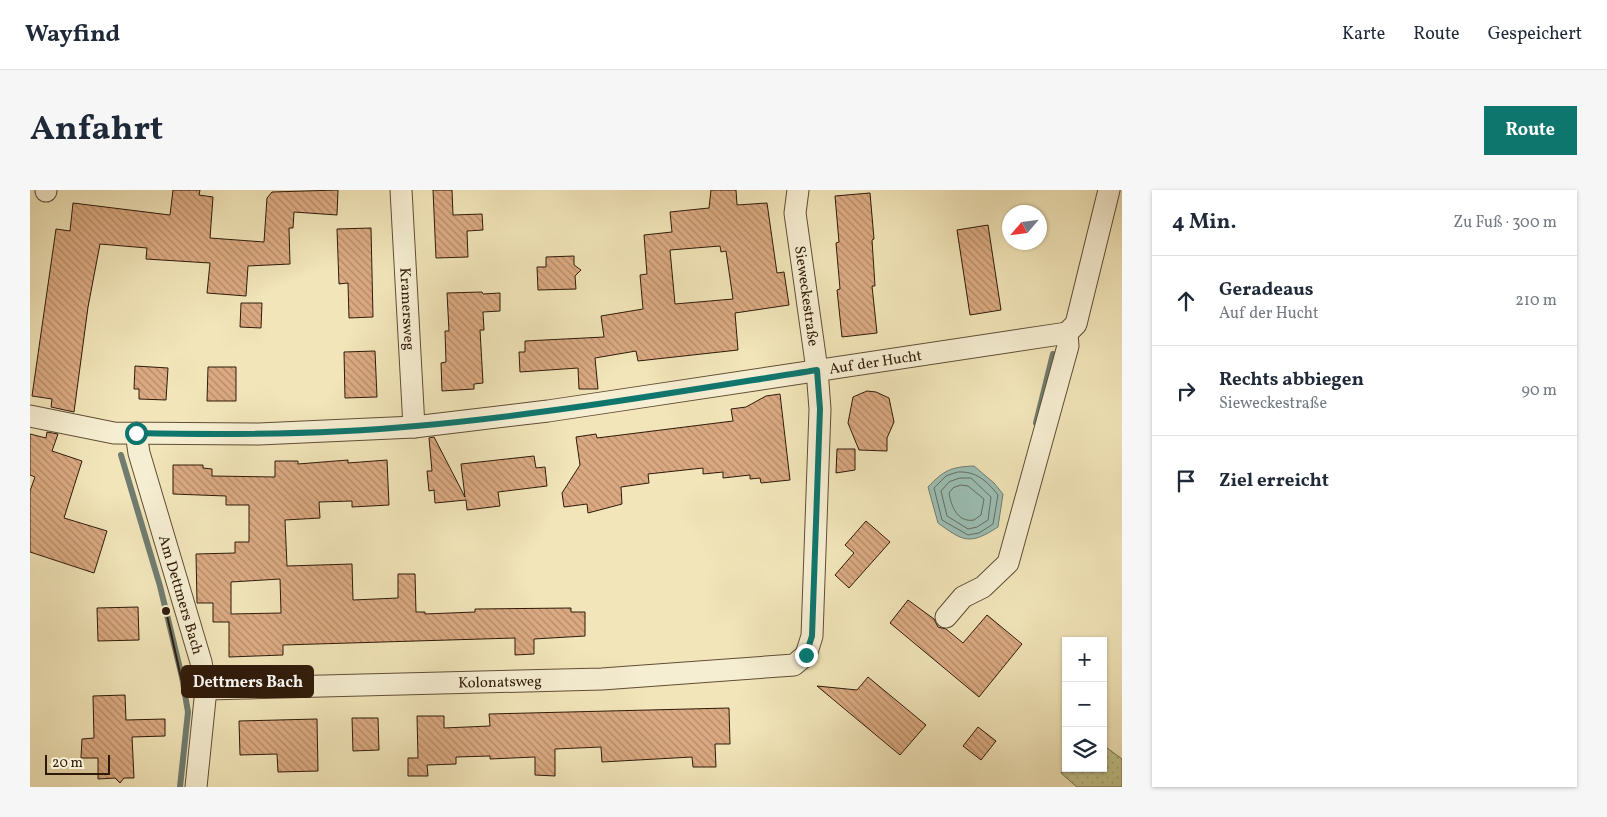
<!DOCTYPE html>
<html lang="de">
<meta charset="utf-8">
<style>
:root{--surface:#fff;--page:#f6f6f7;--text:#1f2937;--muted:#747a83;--line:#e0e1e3;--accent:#0f766e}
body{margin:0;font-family:Vollkorn,serif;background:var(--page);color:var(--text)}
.controls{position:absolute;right:15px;bottom:15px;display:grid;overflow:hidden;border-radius:0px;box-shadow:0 1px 4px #0004}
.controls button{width:45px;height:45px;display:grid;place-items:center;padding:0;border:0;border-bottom:1px solid var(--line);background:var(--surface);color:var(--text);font:25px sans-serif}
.compass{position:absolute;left:972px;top:15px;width:45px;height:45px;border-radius:50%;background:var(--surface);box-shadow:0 1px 4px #0004;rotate:242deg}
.scale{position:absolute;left:15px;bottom:12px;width:65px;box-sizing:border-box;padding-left:5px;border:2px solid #2f1a09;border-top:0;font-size:14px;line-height:18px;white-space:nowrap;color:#2f1a09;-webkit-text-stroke:4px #f6eed2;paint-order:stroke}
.stop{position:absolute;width:15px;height:15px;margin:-11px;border:4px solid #0f766e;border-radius:50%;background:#fff}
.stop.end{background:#0f766e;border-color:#fff;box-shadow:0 1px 5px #0008}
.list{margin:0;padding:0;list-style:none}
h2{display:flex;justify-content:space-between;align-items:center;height:65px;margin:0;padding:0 20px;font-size:21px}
h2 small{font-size:16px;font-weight:400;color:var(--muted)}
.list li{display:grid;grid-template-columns:32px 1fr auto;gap:15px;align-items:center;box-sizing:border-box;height:90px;padding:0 20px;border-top:1px solid var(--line)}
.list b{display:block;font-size:19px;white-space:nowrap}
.list p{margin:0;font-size:16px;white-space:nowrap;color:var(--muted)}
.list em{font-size:16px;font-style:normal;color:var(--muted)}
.icon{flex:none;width:28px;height:28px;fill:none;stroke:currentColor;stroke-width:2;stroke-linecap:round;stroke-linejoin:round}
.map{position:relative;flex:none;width:1092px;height:597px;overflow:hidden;border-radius:0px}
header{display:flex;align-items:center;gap:30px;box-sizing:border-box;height:70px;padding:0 25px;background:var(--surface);border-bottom:1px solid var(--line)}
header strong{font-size:24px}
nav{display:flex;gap:28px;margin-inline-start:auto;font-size:18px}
.intro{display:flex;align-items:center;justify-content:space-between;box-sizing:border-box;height:120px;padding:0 30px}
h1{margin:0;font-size:35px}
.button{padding:12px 22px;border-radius:0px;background:var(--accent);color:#fff;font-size:18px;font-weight:700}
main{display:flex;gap:30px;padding:0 30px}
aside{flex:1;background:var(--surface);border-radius:0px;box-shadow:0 1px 4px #0004}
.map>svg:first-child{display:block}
.grass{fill:url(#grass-dots);stroke:#786e4a}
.water{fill:#9bbeb4;stroke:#707c70}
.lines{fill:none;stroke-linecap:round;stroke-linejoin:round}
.shore{stroke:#656c5e;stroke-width:1}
.stream{stroke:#707c70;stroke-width:6}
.building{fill:url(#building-back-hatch);stroke:#2f1a09;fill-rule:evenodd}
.minor-casing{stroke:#604d35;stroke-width:23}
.minor{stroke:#f6eed2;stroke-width:21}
.route{stroke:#0f766e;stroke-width:6}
.labels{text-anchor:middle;stroke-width:4.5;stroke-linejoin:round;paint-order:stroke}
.street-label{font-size:15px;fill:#2f1a09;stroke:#f6eed2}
.leader{fill:none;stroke:#2f1a09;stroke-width:2}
.callout-dot{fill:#2f1a09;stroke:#f6eed2;stroke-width:2}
.callout{fill:#2f1a09;stroke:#2f1a09;stroke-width:2}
.callout-label{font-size:16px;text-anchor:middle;font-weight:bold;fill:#fff}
</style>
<header>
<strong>Wayfind</strong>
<nav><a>Karte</a><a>Route</a><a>Gespeichert</a></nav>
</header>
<div class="intro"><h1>Anfahrt</h1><a class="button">Route</a></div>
<main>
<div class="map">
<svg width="1092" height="597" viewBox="0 0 1092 597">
<defs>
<pattern id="grass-dots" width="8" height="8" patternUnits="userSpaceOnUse" patternTransform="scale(1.25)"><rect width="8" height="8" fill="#c2c28a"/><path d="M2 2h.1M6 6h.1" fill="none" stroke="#a7a676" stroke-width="1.8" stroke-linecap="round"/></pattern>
<pattern id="building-back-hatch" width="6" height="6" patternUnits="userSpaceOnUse" patternTransform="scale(1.25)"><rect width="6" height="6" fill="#dbaa82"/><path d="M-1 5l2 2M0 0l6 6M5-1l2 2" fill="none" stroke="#b28a69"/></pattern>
</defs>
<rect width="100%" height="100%" fill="#f1e5b9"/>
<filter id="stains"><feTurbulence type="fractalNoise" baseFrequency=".004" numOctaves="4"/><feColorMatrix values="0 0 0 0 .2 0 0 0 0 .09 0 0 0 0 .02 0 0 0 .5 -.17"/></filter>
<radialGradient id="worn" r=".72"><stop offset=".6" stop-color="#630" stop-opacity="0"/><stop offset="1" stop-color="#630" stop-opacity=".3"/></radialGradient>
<path class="grass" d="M1073,555L1092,569V597H1047L1031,583L1036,577L1073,578Z"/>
<path class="water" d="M944,276L964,293L973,304L968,337C940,355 934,352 908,333L898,297C914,280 921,277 944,276Z"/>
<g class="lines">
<g class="shore">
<path d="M928,282C946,281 957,291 968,305L963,334L949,343L938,345L912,330L904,298L916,286Z"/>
<path d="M930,288H941L961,307L958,330L947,337L938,339L917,326L911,301L919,292Z"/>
<path d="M931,295L938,296L954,309L951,325L944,330C927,333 921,315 919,303L923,298Z"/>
</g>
<g class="stream">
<path d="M1006,233L1023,164"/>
<path d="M91,265L130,396L152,487L158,522L150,597"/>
</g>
</g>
<g class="building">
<path d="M143,0H170L169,5L183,7L180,48L234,52L237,8L242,2L308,0L307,25L264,22L263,38H259L260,74L218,76L216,106L177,103L180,73L116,69L117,58L70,54L58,117L44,222L21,217L22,209L2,206L26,39L40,41L43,13L140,25Z"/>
<path d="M403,0H422L423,25L452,24L453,40L437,41L438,67L406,68Z"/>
<path d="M681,0H706L707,15L737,13L747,83L754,82L759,115L705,123L708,160L608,171L606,161L565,168L568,199H549L548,178L490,182L489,162H495V151L574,147L571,126L613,119L610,85L617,84L614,45L642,42L640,22L679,18ZM690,56L691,62L696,61L703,109L645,114L640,60Z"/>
<path d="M840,3L844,49L842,50L845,96H842L847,143L812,147L807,100L810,99L806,53L809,52L805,6Z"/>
<path d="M958,35L971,120L940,125L927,40Z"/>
<path d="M341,38L343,127L319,128L318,93L309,94L307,39Z"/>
<path d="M544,66V75L551,80L545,86L546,99L508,100L507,77H516V67Z"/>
<path d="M452,102L453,104L470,103V121L453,122L454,140H450L453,193L444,194V199L412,201L411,173L416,172L415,141H419L417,103Z"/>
<path d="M211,113H232L231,138L210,137Z"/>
<path d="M345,161L347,207L315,208L314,162Z"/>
<path d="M105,176L138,178L136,210L109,209V199H104Z"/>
<path d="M178,177H206V211H177Z"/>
<path d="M837,201L846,202L859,208L864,232L857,248V261L829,260L818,233L823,207Z"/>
<path d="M750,204L760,290L731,293L730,288L720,289V285L693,288V282L673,284V278L618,284L619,293L591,297L592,314L558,323L557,314L534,317L532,303L550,275L546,247L566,244L567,248L703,231L701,219L716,217L736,206Z"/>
<path d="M17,242L28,244L22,261L52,271L34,328L77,341L64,383L0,362V301L5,287L0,285V244L16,248Z"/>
<path d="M404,247L435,307L431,274L504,266L506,278L515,277L517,296L468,302L470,316L437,320L436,310L405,313L404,300L399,301L397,281H402L399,248Z"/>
<path d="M807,259H825V280L806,283Z"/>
<path d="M318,270V273L357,270L359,315L322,317V311L289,312L290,328L255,330L257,376L322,374L323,410L368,408V384H385L386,422H395V424L445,422V419L541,418V422H555V446L504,449V464L485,465V448L253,455V465L199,467V432H183V413H167L166,364L205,363V352H219V315H196V306L143,304V275H173V278L182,279V286L245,287V271H268V274ZM250,389L251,423L201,424V392Z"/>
<path d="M836,331L860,352L819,398L805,385L824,363L815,355Z"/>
<path d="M878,410L904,429L908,437L916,439L933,453L957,425L992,454L949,507L860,433Z"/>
<path d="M108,417L109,450L68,451L67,418Z"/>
<path d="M838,487L896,535L870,565L787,496L827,500Z"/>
<path d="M95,505L96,530L135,529V546L102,547L104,588H94L90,593L85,588L68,589V568H51L52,549L64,548L63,506Z"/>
<path d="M699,518L700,554H685L686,577H663L662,567L572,572L571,557L525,559V586L505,585V567L460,569V566L426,567V574L397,575L398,586H378V568H388L387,526H414V538L460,536L459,524Z"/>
<path d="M322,528H348L349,560L323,561Z"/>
<path d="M287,529L288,581L248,582L247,564L210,565L209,531Z"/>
<path d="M948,537L966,551L951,570L933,556Z"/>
</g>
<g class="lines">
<g class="minor-casing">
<g id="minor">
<path id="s1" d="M371,0L384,237"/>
<path d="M16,1V0"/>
<path d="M1037,143L1046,134L1079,0"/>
<path id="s2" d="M0,226L84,243L229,244L384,237L518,221L1037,143"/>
<path id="s3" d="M106,243L109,263L171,472L176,499L166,597"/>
<path d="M916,427L933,407L953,397L978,373L1038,156L1037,143"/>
<path id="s4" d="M176,499L572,489L764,475L776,465L782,446L790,219L787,180L765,23L768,0"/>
</g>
</g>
<use href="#minor" class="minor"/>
</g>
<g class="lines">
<path class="route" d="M106,243C199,245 293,245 386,236C520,224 653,201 787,180L790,219L782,446L776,465"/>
</g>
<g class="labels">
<g class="street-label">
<text transform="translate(777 106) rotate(82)" y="5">Sieweckestraße</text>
<text dy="5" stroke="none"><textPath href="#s1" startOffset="119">Kramersweg</textPath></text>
<text dy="5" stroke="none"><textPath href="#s2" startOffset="852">Auf der Hucht</textPath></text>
<text dy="5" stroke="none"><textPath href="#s3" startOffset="168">Am Dettmers Bach</textPath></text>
<text dy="5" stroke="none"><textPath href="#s4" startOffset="294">Kolonatsweg</textPath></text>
</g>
</g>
<path class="leader" d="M136 421L152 492"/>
<circle class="callout-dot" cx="136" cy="421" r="5"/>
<rect class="callout" x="152" y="476" width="131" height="31" rx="5"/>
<g class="callout-label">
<text x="218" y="497">Dettmers Bach</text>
</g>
<rect width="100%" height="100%" filter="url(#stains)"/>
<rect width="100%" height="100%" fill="url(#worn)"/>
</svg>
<div class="controls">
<button>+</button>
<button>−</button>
<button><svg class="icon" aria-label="layers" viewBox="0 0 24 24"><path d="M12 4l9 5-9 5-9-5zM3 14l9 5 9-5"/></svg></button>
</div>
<svg class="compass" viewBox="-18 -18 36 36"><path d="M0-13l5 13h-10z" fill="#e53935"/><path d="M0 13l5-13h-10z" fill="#747a83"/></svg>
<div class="scale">20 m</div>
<div class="stop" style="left:106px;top:243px"></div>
<div class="stop end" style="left:776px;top:465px"></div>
</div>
<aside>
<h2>4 Min.<small>Zu Fuß · 300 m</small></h2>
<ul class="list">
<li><svg class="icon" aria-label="ahead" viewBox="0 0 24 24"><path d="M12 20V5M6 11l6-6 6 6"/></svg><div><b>Geradeaus</b><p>Auf der Hucht</p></div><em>210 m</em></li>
<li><svg class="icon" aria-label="right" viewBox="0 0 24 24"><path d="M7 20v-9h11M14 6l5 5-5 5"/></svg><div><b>Rechts abbiegen</b><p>Sieweckestraße</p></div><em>90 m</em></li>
<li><svg class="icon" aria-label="arrive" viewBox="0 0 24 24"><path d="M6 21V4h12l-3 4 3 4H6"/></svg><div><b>Ziel erreicht</b></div></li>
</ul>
</aside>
</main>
